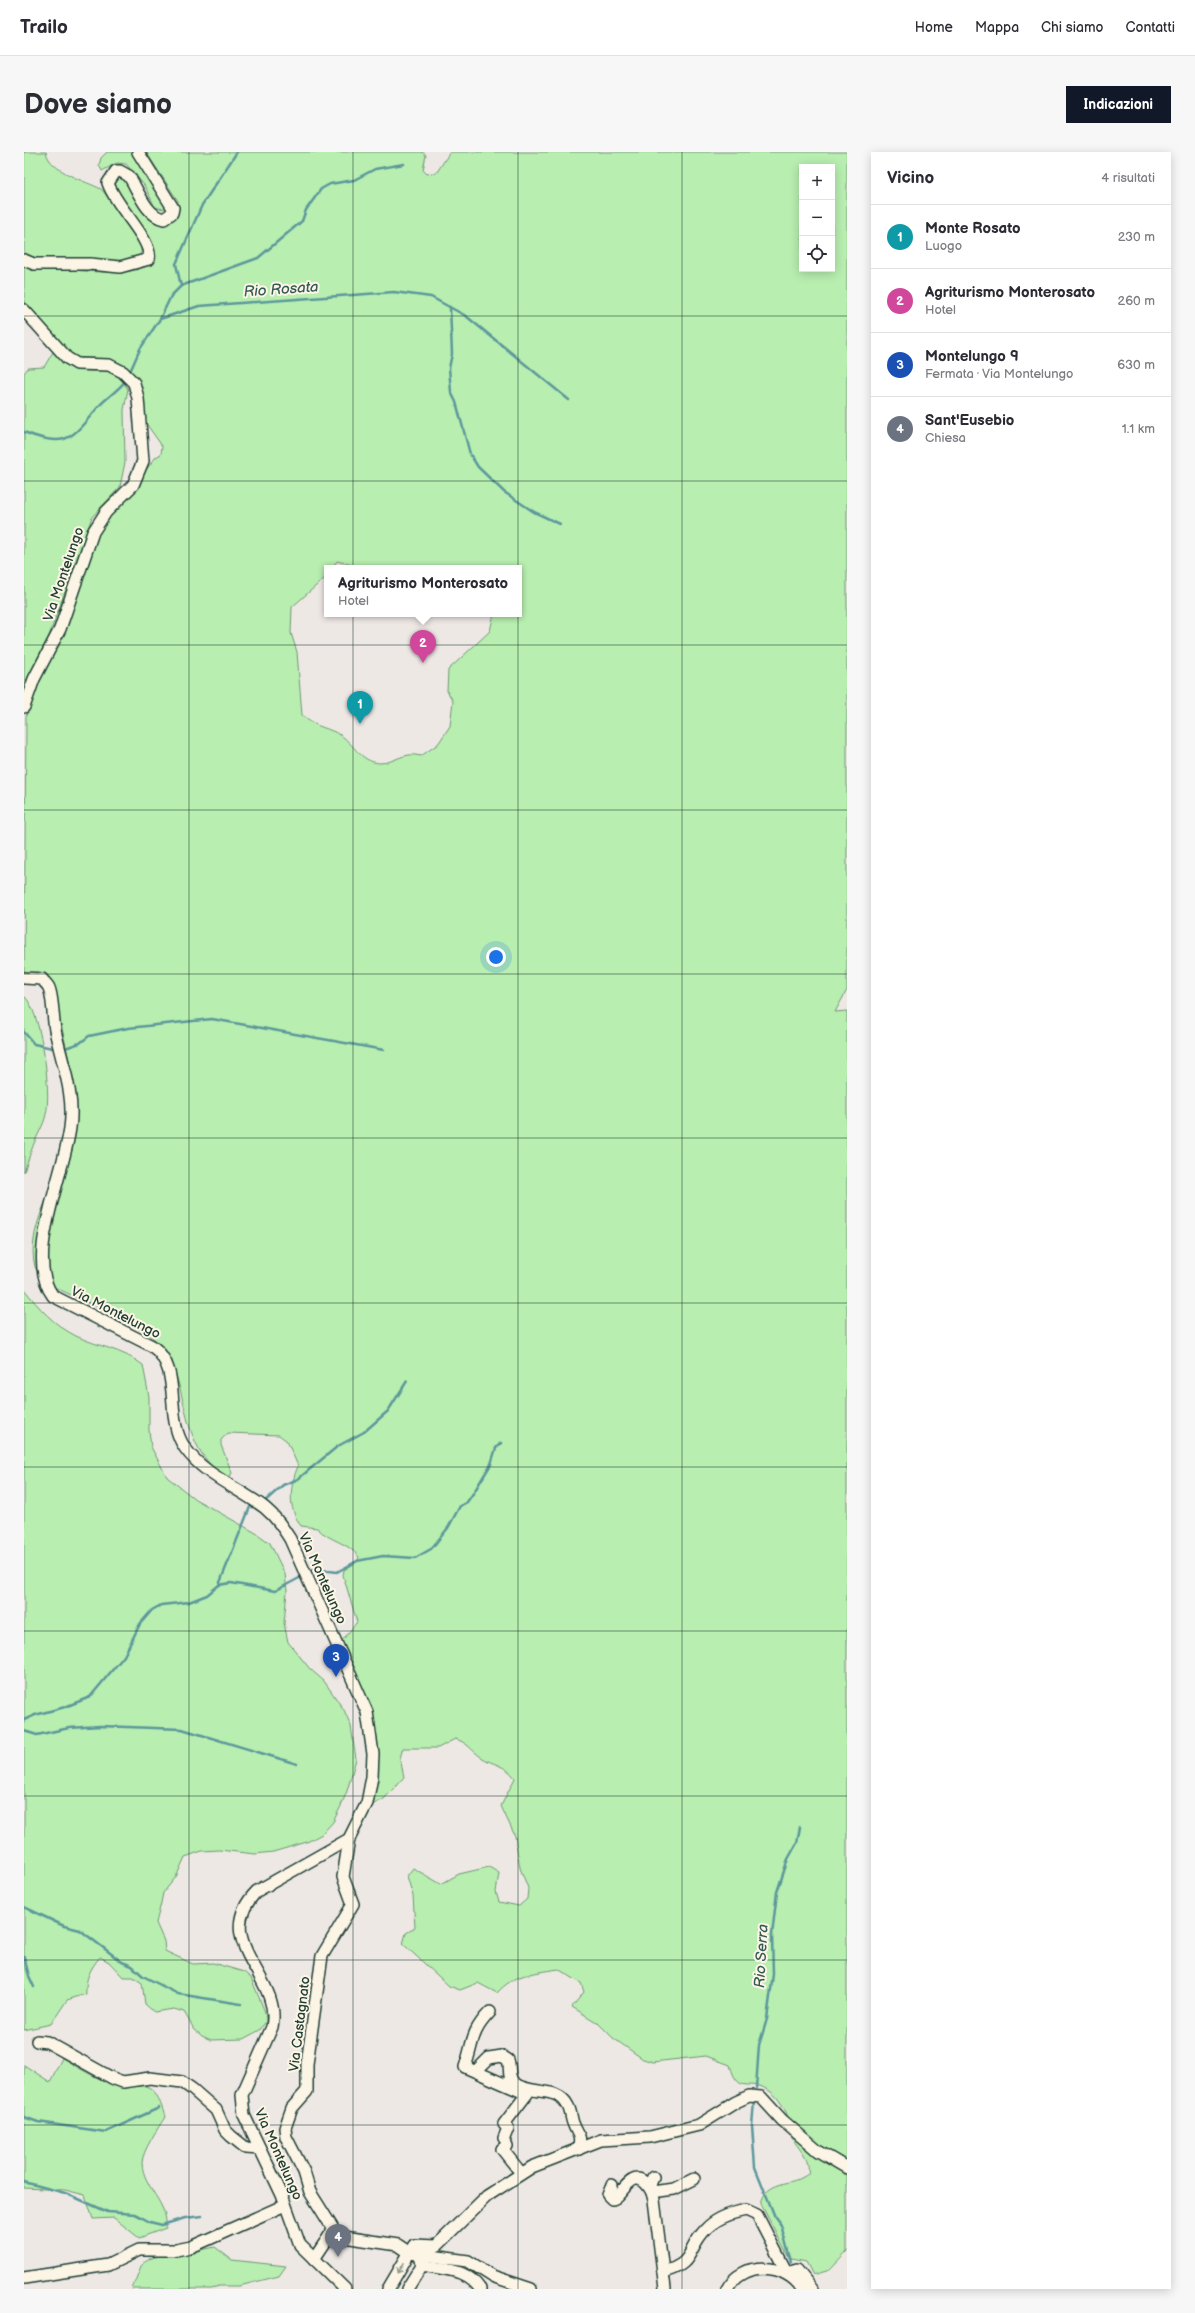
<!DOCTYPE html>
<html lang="it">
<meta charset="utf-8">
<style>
:root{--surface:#fff;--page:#f7f7f7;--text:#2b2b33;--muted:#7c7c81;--line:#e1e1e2;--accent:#111827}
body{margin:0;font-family:"Balsamiq Sans",sans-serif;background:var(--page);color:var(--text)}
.controls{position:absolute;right:12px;top:12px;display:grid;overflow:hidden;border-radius:0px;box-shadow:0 2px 10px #0003}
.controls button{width:36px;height:36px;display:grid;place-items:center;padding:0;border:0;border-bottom:1px solid var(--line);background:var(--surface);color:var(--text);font:20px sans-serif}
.you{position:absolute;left:472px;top:805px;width:14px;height:14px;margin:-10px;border:3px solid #fff;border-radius:50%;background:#1a73e8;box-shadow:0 0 0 6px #1a73e833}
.badge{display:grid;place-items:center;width:26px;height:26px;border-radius:50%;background:var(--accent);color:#fff;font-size:13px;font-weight:700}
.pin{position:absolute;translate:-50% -33px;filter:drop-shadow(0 1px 2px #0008)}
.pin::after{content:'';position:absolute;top:21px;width:14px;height:12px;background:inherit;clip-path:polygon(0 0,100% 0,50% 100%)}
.popup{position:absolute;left:300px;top:413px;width:198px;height:52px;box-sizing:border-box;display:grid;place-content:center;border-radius:0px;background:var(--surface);filter:drop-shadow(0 1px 3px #0005);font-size:13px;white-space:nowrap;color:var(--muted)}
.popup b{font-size:15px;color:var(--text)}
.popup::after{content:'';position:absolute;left:50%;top:100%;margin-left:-8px;border:8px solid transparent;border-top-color:var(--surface)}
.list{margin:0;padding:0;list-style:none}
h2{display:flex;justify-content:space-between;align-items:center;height:52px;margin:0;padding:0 16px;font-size:17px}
h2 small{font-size:13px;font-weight:400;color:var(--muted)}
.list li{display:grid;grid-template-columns:26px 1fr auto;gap:12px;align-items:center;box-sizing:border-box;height:64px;padding:0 16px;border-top:1px solid var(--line)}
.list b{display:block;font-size:15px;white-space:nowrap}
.list p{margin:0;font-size:13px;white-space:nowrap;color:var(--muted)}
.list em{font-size:13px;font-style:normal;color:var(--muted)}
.icon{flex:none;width:22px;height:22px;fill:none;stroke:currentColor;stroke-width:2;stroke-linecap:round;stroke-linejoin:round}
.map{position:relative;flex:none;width:823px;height:2137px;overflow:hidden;border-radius:0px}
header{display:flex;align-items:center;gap:24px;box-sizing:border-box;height:56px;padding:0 20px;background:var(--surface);border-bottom:1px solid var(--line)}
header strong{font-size:19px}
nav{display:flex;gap:22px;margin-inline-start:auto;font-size:14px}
.intro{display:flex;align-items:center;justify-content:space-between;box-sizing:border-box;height:96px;padding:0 24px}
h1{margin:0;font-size:28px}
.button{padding:10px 18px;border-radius:0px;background:var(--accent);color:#fff;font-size:14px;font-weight:700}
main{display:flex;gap:24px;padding:0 24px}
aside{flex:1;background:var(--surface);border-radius:0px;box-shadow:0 2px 10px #0003}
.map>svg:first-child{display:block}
.green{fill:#b8eeb0;stroke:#6c9672;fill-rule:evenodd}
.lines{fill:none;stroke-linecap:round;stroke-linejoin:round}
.stream{stroke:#5c989b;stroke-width:2.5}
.minor-casing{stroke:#1f3d34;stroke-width:14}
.minor{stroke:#fcf5e5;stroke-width:11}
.oneway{stroke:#8e998c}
.grid{fill:none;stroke:#1f3d34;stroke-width:1;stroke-opacity:0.55}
.labels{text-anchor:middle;stroke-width:4;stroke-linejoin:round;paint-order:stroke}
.street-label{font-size:14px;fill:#1f3d34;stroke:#fcf5e5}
.water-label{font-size:15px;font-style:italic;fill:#335b56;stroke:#fcf5e5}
</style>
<header>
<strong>Trailo</strong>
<nav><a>Home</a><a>Mappa</a><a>Chi siamo</a><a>Contatti</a></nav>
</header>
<div class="intro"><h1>Dove siamo</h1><a class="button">Indicazioni</a></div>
<main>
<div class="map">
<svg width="823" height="2137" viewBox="0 0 823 2137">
<rect width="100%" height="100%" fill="#eee8e5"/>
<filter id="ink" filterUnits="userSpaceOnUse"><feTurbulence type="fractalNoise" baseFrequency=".025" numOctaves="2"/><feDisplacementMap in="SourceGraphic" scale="8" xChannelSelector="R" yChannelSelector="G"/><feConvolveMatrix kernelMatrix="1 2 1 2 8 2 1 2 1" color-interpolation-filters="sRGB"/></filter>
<g filter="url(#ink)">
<g class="green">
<path d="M0,0H22C26,20 62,29 77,37C80,39 115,88 116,93C118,97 117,101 116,105L100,111L14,108L0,100Z"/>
<path d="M83,0H110L143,50L142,55L139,57L131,55L120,33L102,12L93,11L78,19L75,13L77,6Z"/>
<path d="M122,0H398L402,3L399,18L403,22L413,20L426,0H823V838L811,860L823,859V2100L806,2118L789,2123L782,2110L768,2107L764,2104L737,2052C741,2028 768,2034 784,2022C787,2006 773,1996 767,1984C765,1979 766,1974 765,1968C762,1958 755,1946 747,1940C726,1924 715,1946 706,1913L682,1904L629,1910L619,1907L589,1886L574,1871L548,1855L560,1840L557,1831L534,1817C508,1822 491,1821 473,1841L454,1831L436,1838L425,1834L379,1792L382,1781L391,1776L389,1744L383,1724L389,1716L417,1732L435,1722L465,1715L475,1721L472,1740L475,1750L495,1754L503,1747L504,1736L496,1716L491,1684L477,1654L491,1626C482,1613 469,1613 457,1605C447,1598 443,1590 431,1587L414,1596H379L376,1606L380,1625L360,1647L346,1654C367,1593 340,1545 317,1490L333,1470L319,1423L320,1418L333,1410L335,1405C324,1390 305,1389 293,1376L277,1374C263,1355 266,1334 274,1314L263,1289L255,1283L204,1281L197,1288V1293L208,1321L205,1326C198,1325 195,1321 190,1316C155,1284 165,1233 138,1195C125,1175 46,1143 21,1131C18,1126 13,1120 11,1115C0,1072 39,1022 51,981C59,953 34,862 27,829L15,820L0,821L2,564L73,380L132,305L137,302L138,294L121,270L115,239L94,211L82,207L50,205L0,150V113C28,115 94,126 118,116C125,114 127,108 129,102L88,34L91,23L103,26C110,38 127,81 145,69C153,64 154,57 154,49ZM778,15H808V117H778ZM313,409L328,413L331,416H495V462H470L466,479L424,518L423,539L429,549L426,574L414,592L397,604C379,599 371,611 356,611C335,610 329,589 313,581C300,575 289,574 278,563L273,500L267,481L268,455L301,426L303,416H308Z"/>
<path d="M29,200C36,206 45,216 55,218C81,222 85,210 104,237L100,258L101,310L96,335L68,365L25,484L0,533V221L4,216L20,215Z"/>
<path d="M0,844C17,857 28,941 22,962C20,973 13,983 9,994C6,1002 3,1011 0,1020Z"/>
<path d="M0,1137C15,1156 30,1173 52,1184C75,1195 98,1197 119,1213L125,1245V1278L127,1295L143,1325L171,1347L232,1381L246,1391L261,1422L263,1439L260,1471L264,1490L286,1517L300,1529L320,1558L327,1574L332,1607L323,1639L317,1654L309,1670L298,1682L283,1690L249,1700L231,1702L195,1698L178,1699L161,1705L152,1725L139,1741L137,1751L132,1771L140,1789L141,1799L169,1812L189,1811L220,1820L227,1826L241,1860L242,1869L236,1878L219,1887L187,1888L178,1884L170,1877L160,1860L150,1857L130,1860L121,1852L118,1831L109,1825H99L85,1810L76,1805C66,1817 61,1827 62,1842L43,1848L27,1872L0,1878Z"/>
<path d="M38,1906C54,1915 71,1927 89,1931C122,1937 129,1923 141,1965C135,1975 118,1999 118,2011C119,2035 145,2052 142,2076L115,2086L90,2066L69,2067L61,2043L41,2038L0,2036V1913L26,1930Z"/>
<path d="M191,2095L208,2108L262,2114L255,2124L215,2134H195L188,2137H108L117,2114L125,2107L134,2104L158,2102Z"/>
</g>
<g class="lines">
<g class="stream">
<path d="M157,134L152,112L178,53L213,0"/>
<path d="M426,155L428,202L425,216L427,240L432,250L446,302L454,315L480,340L510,360L536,372"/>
<path d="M136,167L147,144L157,134L234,106L278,69L282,58L297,37L306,32L330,28L351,17L380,12"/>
<path d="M105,222L116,197L136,167L175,154L370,140L407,145L442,164L545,248"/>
<path d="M0,280C44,298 48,285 75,254C83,245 95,238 102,228"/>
<path d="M0,880L10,892L33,897"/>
<path d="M38,897L56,891L65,884L104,876L188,867L360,898"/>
<path d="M239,1351L259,1333L274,1327L314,1294L340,1280L364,1259L383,1229"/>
<path d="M285,1420L291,1417L313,1420L333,1409L359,1404L391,1406L407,1397L424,1376L436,1354L443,1350L450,1340L467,1312L472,1296L477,1291"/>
<path d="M195,1433L226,1355H232"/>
<path d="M0,1568L11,1563L41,1555L66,1545L100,1504L116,1472L128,1458L137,1453L165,1450L183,1443L195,1433L207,1431L251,1439L279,1424"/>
<path d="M0,1579L13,1583L45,1576L76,1574L158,1577L273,1612"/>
<path d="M0,1755L40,1774L56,1778L98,1810L108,1814L119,1824L154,1842L217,1852"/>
<path d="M0,1805L5,1824L10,1835"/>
<path d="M732,1936L735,1893L743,1867L749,1822L748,1783L753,1740L764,1707L773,1691L776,1675"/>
<path d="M730,1949L728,1974L731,2015L751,2065L757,2073L767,2110"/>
<path d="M0,1965L14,1970L82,1980L135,1956"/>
<path d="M0,2030L41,2041L84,2060L111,2062L126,2070L138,2073L161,2066L178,2064"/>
</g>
<g class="minor-casing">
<g id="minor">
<path d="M0,108L10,112H66L96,115L125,107C129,88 91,54 84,31L92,19H96L105,24C114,38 122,64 140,67L148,61L149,56L114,0"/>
<path d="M0,158L43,206L53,212L85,213L99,220L110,231L114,246L119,309L109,333L82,360L69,380L36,477L10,527L0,555"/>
<path d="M0,826L18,827C20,830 24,833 25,836C29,845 29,868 31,878C38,912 51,942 46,976C39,1027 0,1106 29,1144L128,1194C160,1217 139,1265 161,1296C181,1324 215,1336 241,1356C252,1365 259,1376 266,1387L343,1560L349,1602L348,1625L343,1651L325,1687L233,1739C184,1789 259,1825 248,1875L218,1943L220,1963L258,2043L276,2093L321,2137"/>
<path d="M466,1860C446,1881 450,1889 441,1915L503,1942L480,1972L484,1976L480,1986"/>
<path d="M13,1889L23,1890L88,1926L99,1930L126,1926L158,1930L168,1937L192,1958L201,1978L207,1984L222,1996L236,1997"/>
<path d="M452,1919L465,1906L478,1904L484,1908C487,1915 483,1925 490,1931C506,1944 534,1933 544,1954C547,1959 547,1966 549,1971C554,1985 557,1980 555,1997"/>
<path d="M482,1992L483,1994L478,1997L497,2021"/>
<path d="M629,2025L626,2033L630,2048L639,2120C672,2111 662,2098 681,2078C691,2067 707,2061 722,2058L733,2063L763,2121L773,2118L788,2137"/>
<path d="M588,2033L584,2043L588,2047C598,2047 609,2007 628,2040"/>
<path d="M628,2040L650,2037L670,2027"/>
<path d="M306,2083L374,2093L386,2101L444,2109L468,2124L507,2137"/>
<path d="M290,2107L306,2083L308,2075L286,2040L280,2020L262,1985L261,1976L268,1956L283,1939V1912L298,1804L329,1752L319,1725L325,1687"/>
<path d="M398,2113C421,2118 442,2116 456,2137"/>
<path d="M639,2120L641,2137"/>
<path d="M0,2126L84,2113L115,2098H152L167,2095L261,2053"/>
<path d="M364,2137L390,2093L412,2094L463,2044L508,2015L577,1988L626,1985L675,1973L712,1950L725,1944L737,1945L758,1968L794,1999L823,2016"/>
<path d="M383,2137L398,2113L397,2106"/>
<path d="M703,2137C718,2108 763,2111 778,2137"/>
</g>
</g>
<use href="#minor" class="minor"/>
</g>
<defs><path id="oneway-shaft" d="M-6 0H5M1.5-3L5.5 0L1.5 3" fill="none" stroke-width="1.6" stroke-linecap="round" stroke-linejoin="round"/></defs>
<use class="oneway" href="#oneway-shaft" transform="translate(377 2116) rotate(120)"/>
</g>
<path class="grid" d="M165,0V2137M329,0V2137M494,0V2137M658,0V2137M0,164H823M0,329H823M0,493H823M0,658H823M0,822H823M0,986H823M0,1151H823M0,1315H823M0,1479H823M0,1644H823M0,1808H823M0,1973H823"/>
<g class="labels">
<g class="street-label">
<text transform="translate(39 422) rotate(-71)" y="5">Via Montelungo</text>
<text transform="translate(92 1160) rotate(27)" y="5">Via Montelungo</text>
<text transform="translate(299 1426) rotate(66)" y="5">Via Montelungo</text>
<text transform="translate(275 1872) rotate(-83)" y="5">Via Castagnato</text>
<text transform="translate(255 2002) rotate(66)" y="5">Via Montelungo</text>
</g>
<g class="water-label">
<text transform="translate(257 137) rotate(-4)" y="5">Rio Rosata</text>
<text transform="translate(737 1804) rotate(-87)" y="5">Rio Serra</text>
</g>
</g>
</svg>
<div class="controls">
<button>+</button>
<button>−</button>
<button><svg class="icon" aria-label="locate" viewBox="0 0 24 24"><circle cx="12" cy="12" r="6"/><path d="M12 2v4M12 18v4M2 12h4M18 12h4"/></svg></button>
</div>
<div class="you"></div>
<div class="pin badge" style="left:336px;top:572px;background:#0f9aa8">1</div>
<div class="pin badge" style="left:399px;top:511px;background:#d1479c">2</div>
<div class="popup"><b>Agriturismo Monterosato</b>Hotel</div>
<div class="pin badge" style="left:312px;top:1525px;background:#1a4fb4">3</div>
<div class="pin badge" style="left:314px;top:2105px;background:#6b7280">4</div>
</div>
<aside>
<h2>Vicino<small>4 risultati</small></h2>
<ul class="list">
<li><span class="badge" style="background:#0f9aa8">1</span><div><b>Monte Rosato</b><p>Luogo</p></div><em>230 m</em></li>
<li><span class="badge" style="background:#d1479c">2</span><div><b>Agriturismo Monterosato</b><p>Hotel</p></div><em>260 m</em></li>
<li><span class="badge" style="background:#1a4fb4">3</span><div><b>Montelungo 9</b><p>Fermata · Via Montelungo</p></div><em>630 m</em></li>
<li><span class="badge" style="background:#6b7280">4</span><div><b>Sant'Eusebio</b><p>Chiesa</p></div><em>1.1 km</em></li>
</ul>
</aside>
</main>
